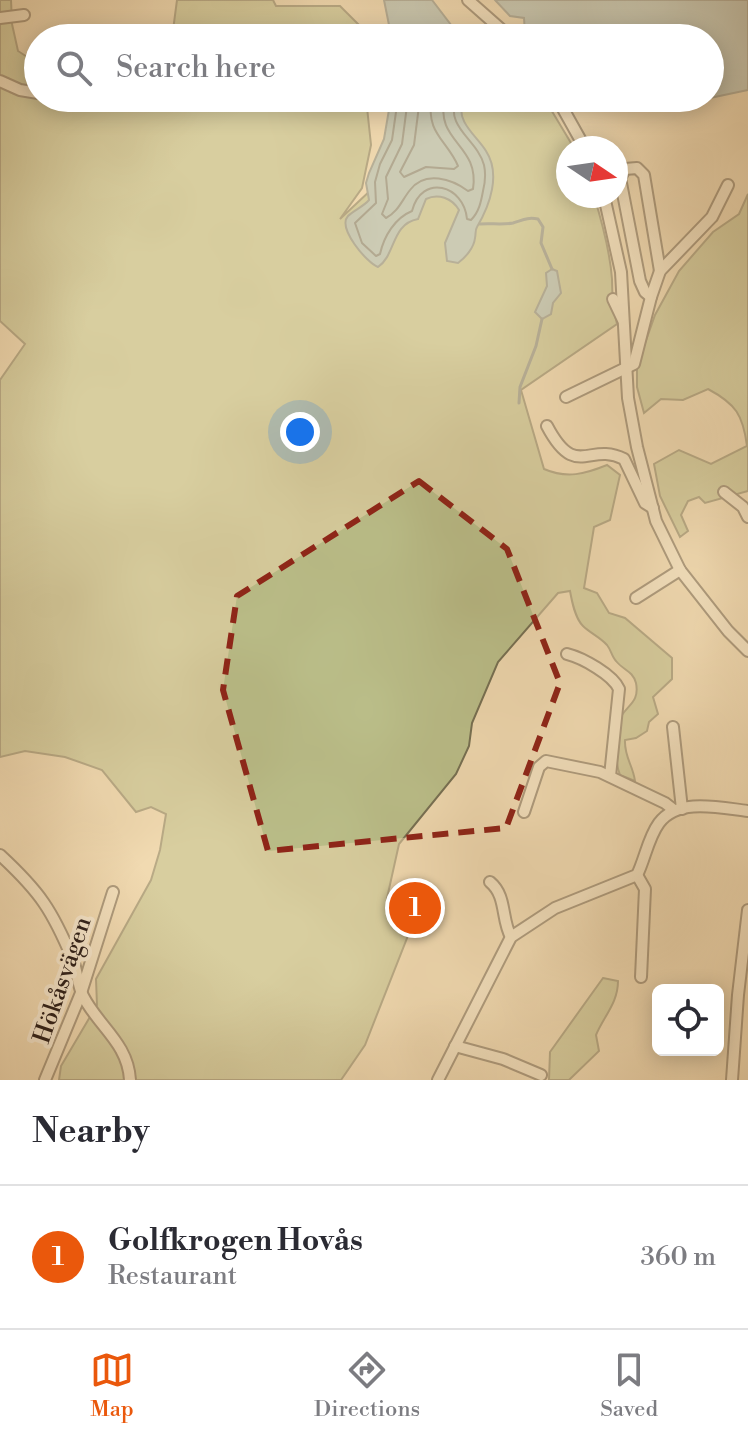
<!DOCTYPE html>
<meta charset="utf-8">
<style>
:root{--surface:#fff;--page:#f7f7f7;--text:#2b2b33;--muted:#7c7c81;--line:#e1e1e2;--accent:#ea580c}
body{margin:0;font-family:"Libre Bodoni",serif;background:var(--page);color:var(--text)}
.controls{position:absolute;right:24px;bottom:24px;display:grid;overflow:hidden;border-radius:12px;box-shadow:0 4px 20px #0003}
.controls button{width:72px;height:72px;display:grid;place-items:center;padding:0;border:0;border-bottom:2px solid var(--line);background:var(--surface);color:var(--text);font:40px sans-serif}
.compass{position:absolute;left:556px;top:136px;width:72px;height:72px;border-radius:50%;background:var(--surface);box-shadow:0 4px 20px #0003;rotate:103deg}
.you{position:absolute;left:300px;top:432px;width:28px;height:28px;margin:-20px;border:6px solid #fff;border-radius:50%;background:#1a73e8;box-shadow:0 0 0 12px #1a73e833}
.badge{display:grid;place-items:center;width:52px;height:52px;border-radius:50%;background:var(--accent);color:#fff;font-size:26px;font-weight:700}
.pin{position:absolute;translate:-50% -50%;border:4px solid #fff;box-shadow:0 2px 8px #0006}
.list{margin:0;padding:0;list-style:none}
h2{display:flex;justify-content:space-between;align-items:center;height:104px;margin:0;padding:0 32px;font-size:34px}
h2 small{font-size:26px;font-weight:400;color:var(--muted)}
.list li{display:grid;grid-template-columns:52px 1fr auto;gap:24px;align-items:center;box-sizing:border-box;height:144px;padding:0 32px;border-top:2px solid var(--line)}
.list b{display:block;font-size:30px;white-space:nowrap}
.list p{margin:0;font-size:26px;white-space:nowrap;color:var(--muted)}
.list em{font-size:26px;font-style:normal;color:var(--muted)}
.icon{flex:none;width:44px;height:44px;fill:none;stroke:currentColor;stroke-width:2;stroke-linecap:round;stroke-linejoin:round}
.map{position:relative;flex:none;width:748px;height:1080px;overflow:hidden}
.search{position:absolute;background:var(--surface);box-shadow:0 4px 20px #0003;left:24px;right:24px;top:24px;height:88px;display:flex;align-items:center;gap:20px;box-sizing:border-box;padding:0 28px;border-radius:44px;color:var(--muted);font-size:30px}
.sheet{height:248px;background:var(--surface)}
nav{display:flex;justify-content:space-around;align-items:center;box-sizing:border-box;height:112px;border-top:2px solid var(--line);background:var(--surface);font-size:22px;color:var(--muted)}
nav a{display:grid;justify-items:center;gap:4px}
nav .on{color:var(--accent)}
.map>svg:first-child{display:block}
.green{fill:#bbbf8a;stroke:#767053;stroke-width:2}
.water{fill:#a0b8b8;stroke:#737c7a;stroke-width:2}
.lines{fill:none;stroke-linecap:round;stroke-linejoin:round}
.shore{stroke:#686d6a;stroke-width:2}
.stream{stroke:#737c7a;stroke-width:3}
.minor-casing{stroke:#605041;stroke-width:14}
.minor{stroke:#f6e7cc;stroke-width:10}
.marked{fill:none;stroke:#8f2418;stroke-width:6;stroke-dasharray:16 10;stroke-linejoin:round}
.labels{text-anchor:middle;stroke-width:8;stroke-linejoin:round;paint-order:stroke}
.street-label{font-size:24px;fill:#30221c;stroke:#f6e7cc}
</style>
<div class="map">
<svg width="748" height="1080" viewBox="0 0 748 1080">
<rect width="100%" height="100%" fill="#f1dab1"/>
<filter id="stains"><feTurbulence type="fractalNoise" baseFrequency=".0025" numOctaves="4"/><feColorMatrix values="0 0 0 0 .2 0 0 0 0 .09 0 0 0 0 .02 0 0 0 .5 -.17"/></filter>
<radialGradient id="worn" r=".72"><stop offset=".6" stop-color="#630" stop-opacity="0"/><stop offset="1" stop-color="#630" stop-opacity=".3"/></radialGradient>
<g class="green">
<path d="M0,0H11L12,24L18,51L38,64V98H366L371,145L362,188L340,219L469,98H544L574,148H568V196H594C602,222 610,252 612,279C612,295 613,308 617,324L521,390L544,469C567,479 585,474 607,465L620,475L610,520L594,527L584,588L597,593L609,613L625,618L672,658V679L653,697L658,714L649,722L647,731L636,738L625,740C624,757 633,765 635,781L620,775C615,763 614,733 619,720C626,705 640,703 636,683C633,671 623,670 616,661C612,657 611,650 607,645C600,637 590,633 583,626C575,618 572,602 570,591L558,593L498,662L472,723L469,746L456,774L399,844L387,898L409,933L365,1045L341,1080H59L61,1066L97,1005L96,979L151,880L160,850L166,814L151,807L136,812L102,770L65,757L25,751L0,757V380L25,344L0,321Z"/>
<path d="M177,0H273L276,6H340L366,32V38H172Z"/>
<path d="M748,194V491L705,503L699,497L688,501L681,515L688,531L680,537L660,496L654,464L679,450L711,464L747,446C743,415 736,404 708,389L683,400L661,399L644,413L637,387V366L655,315L679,271L713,232L739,214Z"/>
<path d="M603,978L618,981C618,1003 604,1016 596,1035L599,1051L569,1080H549L550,1052Z"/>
</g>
<g class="water">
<path d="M384,0H432L461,38H387L389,25Z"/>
<path d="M495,0H748V90L710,98V38H571C556,33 540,38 525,33L524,18L510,16Z"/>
<path d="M391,98H467L462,103C457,123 476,135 486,151C501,174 490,205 477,227C475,230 476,234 475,238C474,248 465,258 458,263L447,261L445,243L459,210C452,198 438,193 426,199L418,219C391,224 396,255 378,267C367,263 337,228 348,216C354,210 363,207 369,200L366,183L369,173L384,139Z"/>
<path d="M552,269L557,271L561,293L553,303L551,314L542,319L535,312L547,286L546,273Z"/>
</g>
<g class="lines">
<g class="shore">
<path d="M398,98L392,140L380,164L375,182L376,203L355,223L362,243L376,256L380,254C384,236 395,218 412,211C422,173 464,185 467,219L471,220C479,212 481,202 483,191C485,183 486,174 484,165C477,139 445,128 456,98"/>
<path d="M408,98L402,144L386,177L388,199L382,214L386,218C398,212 402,200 410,190C425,170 452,179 468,191L473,189C480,144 434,142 445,98"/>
<path d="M420,98L414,145L400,172L404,177L426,167L454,169L458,166C447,140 425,133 432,98"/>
</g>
<g class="stream">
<path d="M480,224C490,223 503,225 513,223C523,220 527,217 538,219L543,227L541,243L552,269"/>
<path d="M519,403L520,387L536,346L542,319"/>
</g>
<g class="minor-casing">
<g id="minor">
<path d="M468,0L511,38"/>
<path d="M0,18L24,15"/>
<path d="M0,81L20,90L38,93"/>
<path d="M557,98L585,148"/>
<path d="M604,196L621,272L628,398L637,447L656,521L680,570L728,631L748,651"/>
<path d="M651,297L645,292L640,281L620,178L625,169L637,168L644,175L660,271"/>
<path d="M613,299L623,320"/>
<path d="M566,397L634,364L651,297L660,271L712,217L728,185"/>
<path d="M547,426C576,481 589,441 624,459L645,503L653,508"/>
<path d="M724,492L743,507L748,517"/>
<path d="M636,598L680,570"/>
<path d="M567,654C583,658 613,675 619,689L610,776"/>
<path d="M673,727L682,809"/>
<path d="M524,812L539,767L546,761L600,772L665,803L674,810"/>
<path d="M0,855C40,892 52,910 73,960C77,971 78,986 83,996C98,1026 128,1043 130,1080"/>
<path d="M637,875L645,889L641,977"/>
<path d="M490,882C507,896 501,919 511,937"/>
<path d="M455,1046L503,1059L541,1075"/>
<path d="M45,1080L81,993L113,892"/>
<path d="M438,1080L511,937L555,908L637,875C645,859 648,838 659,823C678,797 721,808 748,811"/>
<path d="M732,1080L738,995L748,910"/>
</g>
</g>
<use href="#minor" class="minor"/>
</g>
<path d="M0 0H748V1080H0ZM419,481L507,549L560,683L506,828L268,851L223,690L237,596Z" fill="#f1dab1" fill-opacity=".55" fill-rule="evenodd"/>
<path class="marked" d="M419,481L507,549L560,683L506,828L268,851L223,690L237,596Z"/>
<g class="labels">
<g class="street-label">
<text transform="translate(62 980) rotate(-71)" y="8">Hökåsvägen</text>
</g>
</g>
<rect width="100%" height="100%" filter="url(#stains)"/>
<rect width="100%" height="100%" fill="url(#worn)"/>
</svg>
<div class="controls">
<button><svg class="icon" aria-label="locate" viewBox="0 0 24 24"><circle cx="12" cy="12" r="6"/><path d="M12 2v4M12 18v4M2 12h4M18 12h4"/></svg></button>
</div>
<svg class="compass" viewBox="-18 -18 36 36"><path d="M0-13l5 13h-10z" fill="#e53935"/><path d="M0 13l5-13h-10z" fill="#7c7c81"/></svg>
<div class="you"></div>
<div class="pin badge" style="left:415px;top:908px">1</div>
<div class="search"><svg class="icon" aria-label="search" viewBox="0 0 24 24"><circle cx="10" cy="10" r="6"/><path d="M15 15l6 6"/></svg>Search here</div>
</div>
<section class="sheet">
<h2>Nearby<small></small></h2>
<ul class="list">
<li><span class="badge">1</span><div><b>Golfkrogen Hovås</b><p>Restaurant</p></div><em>360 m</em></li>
</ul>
</section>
<nav>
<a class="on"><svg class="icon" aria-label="map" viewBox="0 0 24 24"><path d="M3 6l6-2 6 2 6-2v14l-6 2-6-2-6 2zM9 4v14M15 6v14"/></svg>Map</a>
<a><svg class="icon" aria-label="directions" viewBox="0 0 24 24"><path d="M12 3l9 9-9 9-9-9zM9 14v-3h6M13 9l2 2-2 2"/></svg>Directions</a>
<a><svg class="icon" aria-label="saved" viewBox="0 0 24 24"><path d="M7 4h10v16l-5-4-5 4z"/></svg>Saved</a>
</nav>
